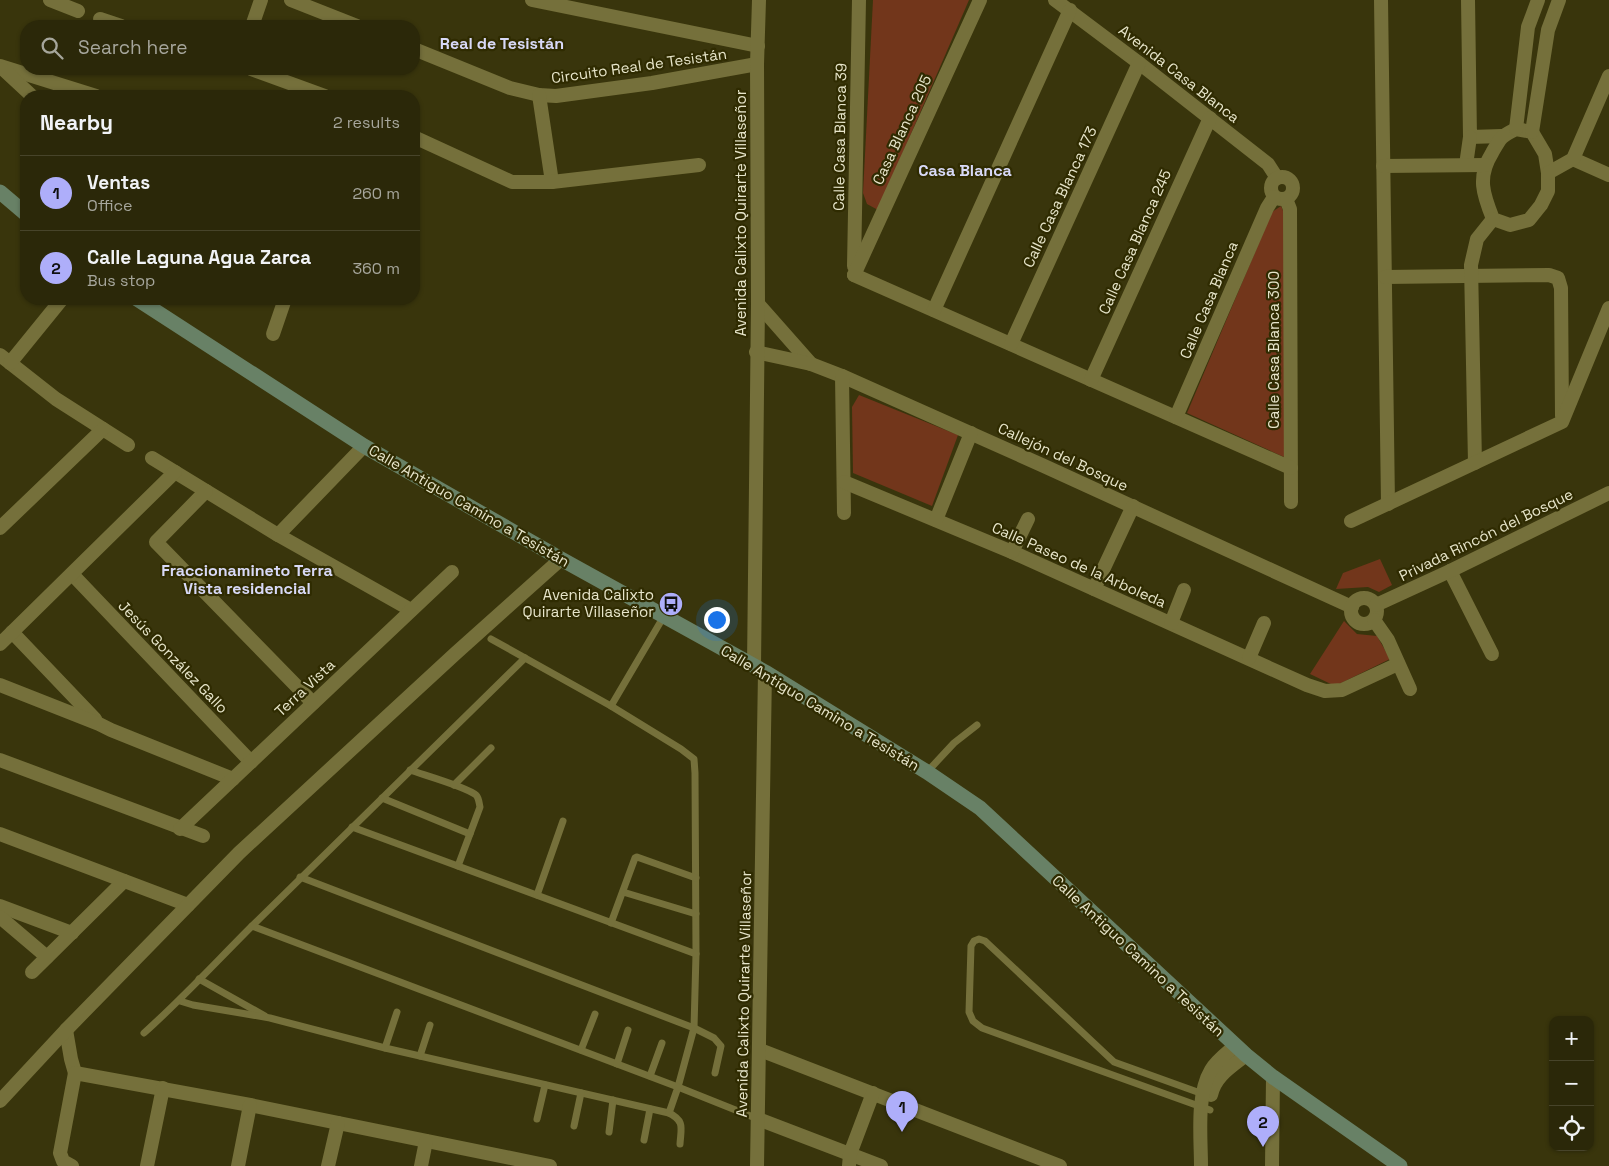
<!DOCTYPE html>
<meta charset="utf-8">
<style>
:root{--surface:#2b2809;--page:#333012;--text:#f1f3f6;--muted:#a6a69c;--line:#47442a;--accent:#aeaefa}
body{margin:0;font-family:"Space Grotesk",sans-serif;background:var(--page);color:var(--text)}
.controls{position:absolute;right:15px;bottom:15px;display:grid;overflow:hidden;border-radius:10px;box-shadow:0 1px 4px #0004}
.controls button{width:45px;height:45px;display:grid;place-items:center;padding:0;border:0;border-bottom:1px solid var(--line);background:var(--surface);color:var(--text);font:25px sans-serif}
.you{position:absolute;left:716px;top:619px;width:18px;height:18px;margin:-12px;border:4px solid #fff;border-radius:50%;background:#1a73e8;box-shadow:0 0 0 8px #1a73e833}
.badge{display:grid;place-items:center;width:32px;height:32px;border-radius:50%;background:var(--accent);color:#111;font-size:16px;font-weight:700}
.pin{position:absolute;translate:-50% -41px;filter:drop-shadow(0 1px 2px #0008)}
.pin::after{content:'';position:absolute;top:26px;width:18px;height:15px;background:inherit;clip-path:polygon(0 0,100% 0,50% 100%)}
.list{margin:0;padding:0;list-style:none}
h2{display:flex;justify-content:space-between;align-items:center;height:65px;margin:0;padding:0 20px;font-size:21px}
h2 small{font-size:16px;font-weight:400;color:var(--muted)}
.list li{display:grid;grid-template-columns:32px 1fr auto;gap:15px;align-items:center;box-sizing:border-box;height:75px;padding:0 20px;border-top:1px solid var(--line)}
.list b{display:block;font-size:19px;white-space:nowrap}
.list p{margin:0;font-size:16px;white-space:nowrap;color:var(--muted)}
.list em{font-size:16px;font-style:normal;color:var(--muted)}
.icon{flex:none;width:28px;height:28px;fill:none;stroke:currentColor;stroke-width:2;stroke-linecap:round;stroke-linejoin:round}
.map{position:relative;flex:none;width:1609px;height:1166px;overflow:hidden}
.search{position:absolute;background:var(--surface);box-shadow:0 1px 4px #0004;left:20px;top:20px;width:400px;height:55px;display:flex;align-items:center;gap:12px;box-sizing:border-box;padding:0 18px;border-radius:20px;color:var(--muted);font-size:19px}
.panel{position:absolute;background:var(--surface);box-shadow:0 1px 4px #0004;left:20px;top:90px;width:400px;height:215px;border-radius:20px}
.map>svg:first-child{display:block}
.green{fill:#72361b}
.lines{fill:none;stroke-linecap:round;stroke-linejoin:round}
.lane{stroke:#75703b;stroke-width:7}
.street{stroke:#75703b;stroke-width:14}
.secondary{stroke:#688166;stroke-width:15}
.labels{text-anchor:middle;stroke-width:4.5;stroke-linejoin:round;paint-order:stroke}
.street-label{font-size:15px;fill:#e7e5ca;stroke:#2f2b01}
.poi-label{font-size:15px;fill:#e7e5ca;stroke:#2f2b01;text-anchor:end}
.neighbourhood-label{font-size:16px;font-weight:bold;fill:#d8d9f7;stroke:#2f2b01}
</style>
<div class="map">
<svg width="1609" height="1166" viewBox="0 0 1609 1166">
<rect width="100%" height="100%" fill="#39350c"/>
<g class="green">
<path d="M873,0H969L878,210L867,204L863,193Z"/>
<path d="M1281,206L1284,213V457L1187,413L1272,212Z"/>
<path d="M859,395L958,435L932,506L853,473L852,407Z"/>
<path d="M1380,559L1392,585L1379,592L1368,587L1336,589L1343,573Z"/>
<path d="M1344,621L1357,634L1377,636L1390,659L1335,686L1310,674Z"/>
</g>
<g class="lines">
<g class="lane">
<path d="M491,639L611,706L681,749L694,759L695,773L696,954L694,1028L678,1087L758,1119"/>
<path d="M611,706L664,616"/>
<path d="M410,770C424,775 467,787 476,795C479,798 479,803 480,807L458,866"/>
<path d="M927,772L954,743L977,725"/>
<path d="M454,785L491,748"/>
<path d="M382,798L470,834"/>
<path d="M352,827L696,954"/>
<path d="M300,877L694,1028L714,1038L721,1046L715,1073"/>
<path d="M623,892L696,914"/>
<path d="M537,895L563,821"/>
<path d="M611,923L635,858L637,857L696,878"/>
<path d="M252,926L525,658"/>
<path d="M199,979L265,1016"/>
<path d="M144,1033C182,999 216,962 252,926L678,1087L669,1113L385,1048L270,1018L193,1005L180,1001"/>
<path d="M385,1048L397,1012"/>
<path d="M581,1050L595,1014"/>
<path d="M420,1056L430,1025"/>
<path d="M617,1064L628,1030"/>
<path d="M650,1076L662,1043"/>
<path d="M1203,1094L1114,1062L985,941L979,939L974,941L971,946L969,1012L973,1021L982,1028L1210,1110"/>
<path d="M669,1113C685,1121 681,1128 680,1144"/>
<path d="M537,1119L545,1085"/>
<path d="M574,1126L581,1093"/>
<path d="M609,1132L613,1100"/>
<path d="M644,1140L650,1109"/>
</g>
<g class="street">
<path d="M50,0L78,11"/>
<path d="M291,0L357,26"/>
<path d="M532,0L758,46"/>
<path d="M1055,0L1139,63L1268,164L1277,178"/>
<path d="M1381,0L1388,504"/>
<path d="M1468,0L1470,137L1502,136"/>
<path d="M100,19L121,26"/>
<path d="M252,26L261,0"/>
<path d="M414,49L510,88L539,95L556,96L652,83L757,64"/>
<path d="M0,66L96,96"/>
<path d="M3,69L32,96"/>
<path d="M251,69L325,96"/>
<path d="M539,95L552,182"/>
<path d="M1516,129L1532,132L1545,154L1548,173V191L1541,205L1529,220L1510,225L1493,219C1483,194 1477,177 1492,153C1501,137 1500,137 1516,129Z"/>
<path d="M1516,129L1528,27L1538,0"/>
<path d="M1532,132L1548,30L1559,0"/>
<path d="M414,137L512,182H552L699,165"/>
<path d="M1573,159L1609,175"/>
<path d="M1466,165L1470,137"/>
<path d="M1383,166L1485,165"/>
<path d="M1548,173L1573,159L1609,76"/>
<circle cx="1282" cy="188" r="11"/>
<path d="M1286,199L1290,209L1291,502"/>
<path d="M854,266L859,0"/>
<path d="M854,275L1291,468"/>
<path d="M854,275L980,0"/>
<path d="M1385,277L1549,275L1558,278L1561,288L1562,416"/>
<path d="M758,304L811,364"/>
<path d="M934,310L1070,10"/>
<path d="M273,334L285,299"/>
<path d="M1011,344L1139,63"/>
<path d="M756,352L811,364L842,376L1044,466L1352,607"/>
<path d="M0,355L56,399L128,445"/>
<path d="M10,363L62,299"/>
<path d="M842,376L844,513"/>
<path d="M1091,380L1210,118"/>
<path d="M1176,417L1267,208L1274,197"/>
<path d="M152,458L278,535L411,610"/>
<path d="M1475,463L1471,265L1477,239L1493,219"/>
<path d="M844,482L1012,552L1307,685L1325,691L1342,690L1398,664"/>
<path d="M206,491L156,542L313,703"/>
<path d="M936,520L971,433"/>
<path d="M1351,521L1562,422L1609,308"/>
<path d="M0,528L103,429"/>
<path d="M278,535L364,446"/>
<path d="M1012,552L1028,519"/>
<path d="M1450,571L1492,654"/>
<path d="M72,574L251,762"/>
<path d="M1094,589L1133,506"/>
<circle cx="1364" cy="611" r="13"/>
<path d="M1376,605L1450,571L1609,493"/>
<path d="M1374,620L1388,640L1410,689"/>
<path d="M1171,623L1184,590"/>
<path d="M12,632L95,719"/>
<path d="M0,644L175,472"/>
<path d="M1249,658L1264,623"/>
<path d="M754,666L758,304L757,64L759,0"/>
<path d="M0,685L99,724L111,730L233,779"/>
<path d="M0,760L203,836"/>
<path d="M180,829L452,572"/>
<path d="M0,834L188,905"/>
<path d="M0,906L72,933"/>
<path d="M0,917L47,957"/>
<path d="M32,972L124,881"/>
<path d="M66,1030L71,1059L75,1073"/>
<path d="M760,1050L1060,1166"/>
<path d="M1211,1095C1215,1076 1231,1067 1246,1055"/>
<path d="M0,1101L66,1030L239,853L456,653L561,559"/>
<path d="M758,1119L881,1166"/>
<path d="M72,1166L63,1161L60,1153L75,1073L250,1105L550,1166"/>
<path d="M147,1166L163,1088"/>
<path d="M238,1166L250,1105"/>
<path d="M328,1166L338,1123"/>
<path d="M421,1166L426,1141"/>
<path d="M757,1166L765,672"/>
<path d="M849,1166L850,1154L873,1093"/>
<path d="M1201,1166C1201,1138 1196,1095 1211,1070C1217,1060 1227,1053 1235,1046"/>
<path d="M1272,1166L1273,1077"/>
</g>
<g class="secondary">
<path d="M0,192L26,214"/>
<path d="M137,299L364,446L561,559L765,672L927,772L980,808L1246,1055L1273,1077L1400,1166"/>
</g>
</g>
<defs>
<g id="bus-disc" transform="scale(1.25)"><circle r="9.5" fill="#aeaefa" stroke="#2f2b01"/><path d="M-5-6H5V4H4V6H2V4H-2V6H-4V4H-5ZM-3.5-4V0h7V-4ZM-3.5 1.2v1.5H-2V1.2ZM2 1.2v1.5H3.5V1.2Z" fill="#111"/></g>
</defs>
<g fill-rule="evenodd">
<use href="#bus-disc" x="671" y="604"/>
</g>
<g class="labels">
<g class="street-label">
<text transform="translate(639 66) rotate(-8)" y="5">Circuito Real de Tesistán</text>
<text transform="translate(1179 74) rotate(38)" y="5">Avenida Casa Blanca</text>
<text transform="translate(902 130) rotate(-65)" y="5">Casa Blanca 205</text>
<text transform="translate(840 137) rotate(-89)" y="5">Calle Casa Blanca 39</text>
<text transform="translate(1060 197) rotate(-65)" y="5">Calle Casa Blanca 173</text>
<text transform="translate(741 213) rotate(-90)" y="5">Avenida Calixto Quirarte Villaseñor</text>
<text transform="translate(1135 242) rotate(-66)" y="5">Calle Casa Blanca 245</text>
<text transform="translate(1209 300) rotate(-67)" y="5">Calle Casa Blanca</text>
<text transform="translate(1274 350) rotate(-90)" y="5">Calle Casa Blanca 300</text>
<text transform="translate(1063 457) rotate(25)" y="5">Callejón del Bosque</text>
<text transform="translate(469 506) rotate(30)" y="5">Calle Antiguo Camino a Tesistán</text>
<text transform="translate(1486 535) rotate(-26)" y="5">Privada Rincón del Bosque</text>
<text transform="translate(1079 565) rotate(24)" y="5">Calle Paseo de la Arboleda</text>
<text transform="translate(173 657) rotate(46)" y="5">Jesús González Gallo</text>
<text transform="translate(305 688) rotate(-43)" y="5">Terra Vista</text>
<text transform="translate(820 708) rotate(31)" y="5">Calle Antiguo Camino a Tesistán</text>
<text transform="translate(1138 956) rotate(43)" y="5">Calle Antiguo Camino a Tesistán</text>
<text transform="translate(744 994) rotate(-89)" y="5">Avenida Calixto Quirarte Villaseñor</text>
</g>
<g class="poi-label">
<text x="654" y="600">Avenida Calixto<tspan x="654" dy="17">Quirarte Villaseñor</tspan></text>
</g>
<g class="neighbourhood-label">
<text x="502" y="49">Real de Tesistán</text>
<text x="965" y="176">Casa Blanca</text>
<text x="247" y="576">Fraccionamineto Terra<tspan x="247" dy="18">Vista residencial</tspan></text>
</g>
</g>
</svg>
<div class="controls">
<button>+</button>
<button>−</button>
<button><svg class="icon" aria-label="locate" viewBox="0 0 24 24"><circle cx="12" cy="12" r="6"/><path d="M12 2v4M12 18v4M2 12h4M18 12h4"/></svg></button>
</div>
<div class="you"></div>
<div class="pin badge" style="left:902px;top:1132px">1</div>
<div class="pin badge" style="left:1263px;top:1147px">2</div>
<div class="search"><svg class="icon" aria-label="search" viewBox="0 0 24 24"><circle cx="10" cy="10" r="6"/><path d="M15 15l6 6"/></svg>Search here</div>
<section class="panel">
<h2>Nearby<small>2 results</small></h2>
<ul class="list">
<li><span class="badge">1</span><div><b>Ventas</b><p>Office</p></div><em>260 m</em></li>
<li><span class="badge">2</span><div><b>Calle Laguna Agua Zarca</b><p>Bus stop</p></div><em>360 m</em></li>
</ul>
</section>
</div>
